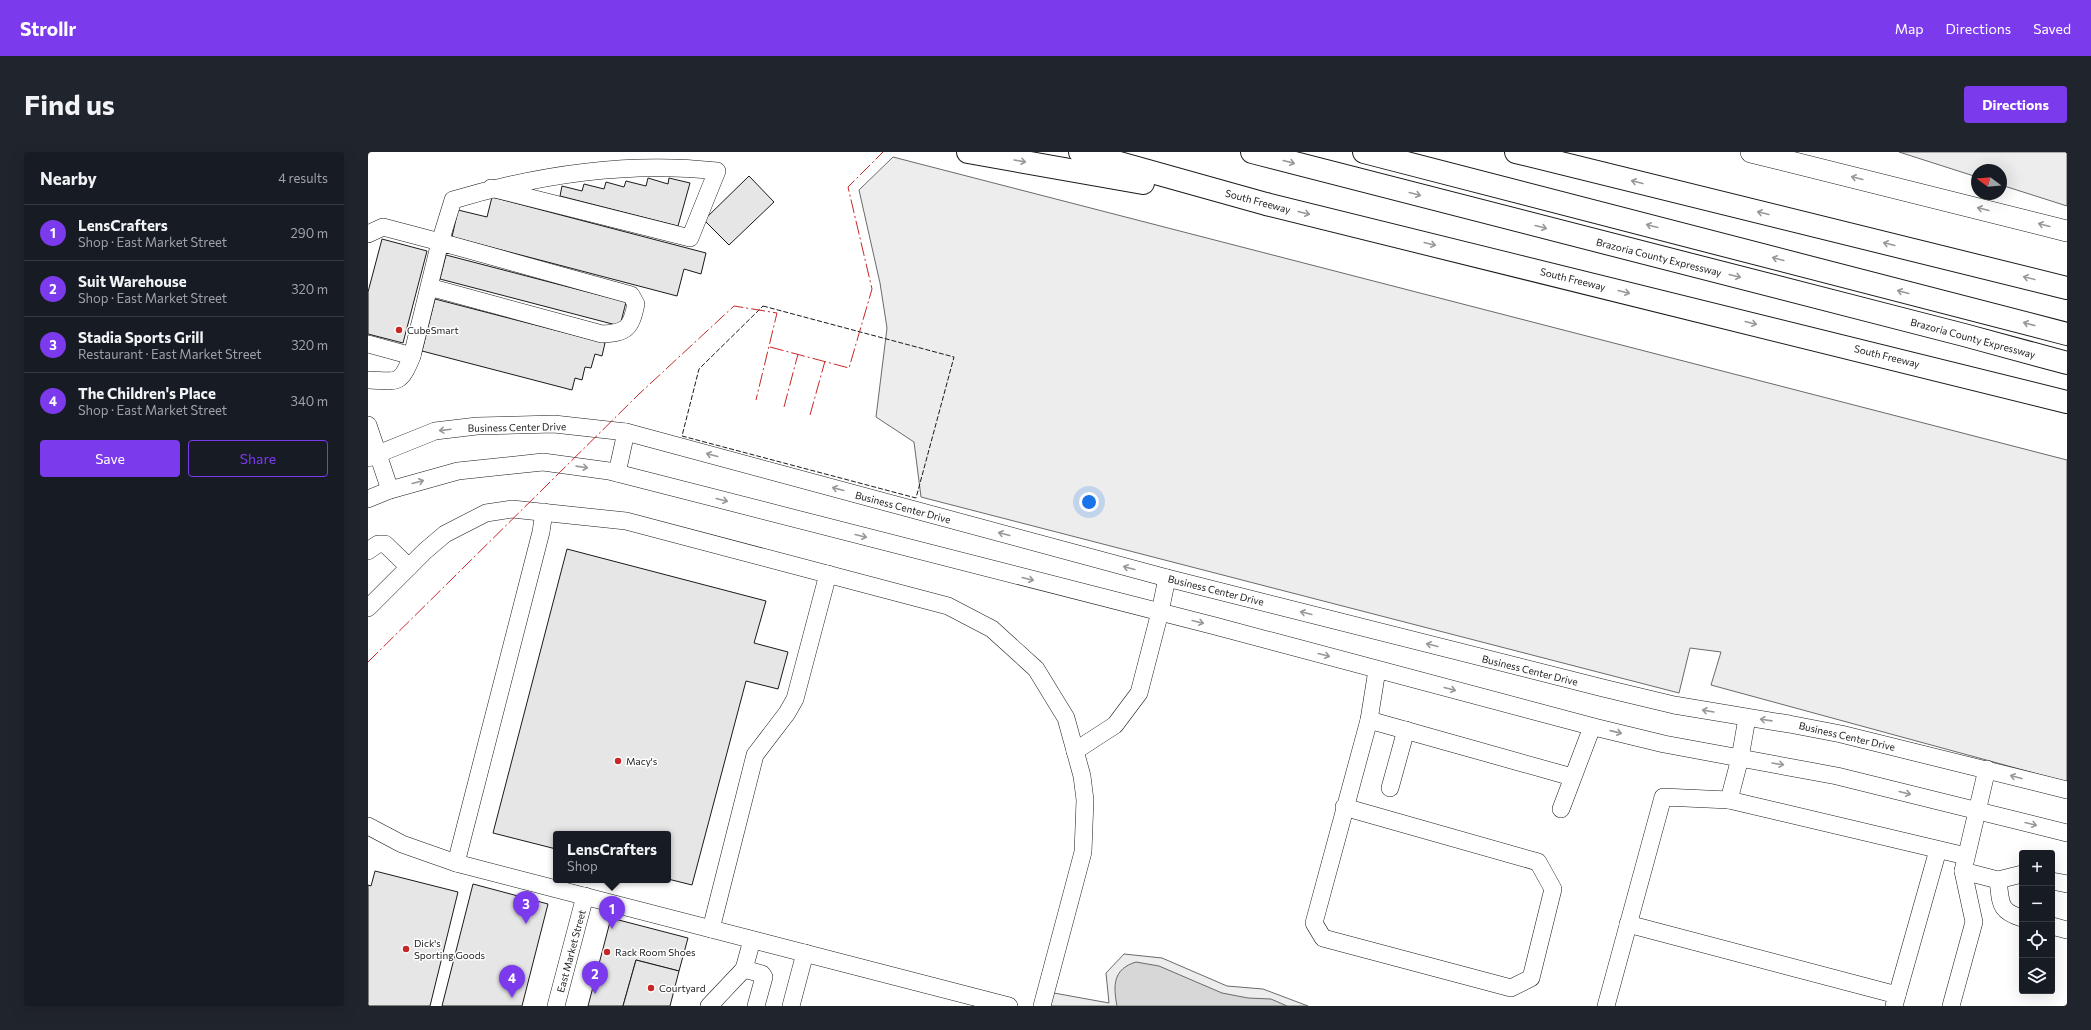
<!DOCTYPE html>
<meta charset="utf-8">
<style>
:root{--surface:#171b24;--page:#20242c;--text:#f1f3f6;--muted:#9ea1a6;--line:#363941;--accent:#7c3aed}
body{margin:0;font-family:Commissioner,sans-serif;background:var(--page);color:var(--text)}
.controls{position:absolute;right:12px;bottom:12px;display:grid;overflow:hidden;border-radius:4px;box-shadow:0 4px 16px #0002}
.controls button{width:36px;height:36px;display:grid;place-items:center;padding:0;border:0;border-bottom:1px solid var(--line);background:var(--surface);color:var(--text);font:20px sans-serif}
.compass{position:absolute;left:1603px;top:12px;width:36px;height:36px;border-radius:50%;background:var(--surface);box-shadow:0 4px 16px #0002;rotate:286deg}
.you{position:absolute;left:721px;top:350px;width:14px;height:14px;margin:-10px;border:3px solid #fff;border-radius:50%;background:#1a73e8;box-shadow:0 0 0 6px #1a73e833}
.badge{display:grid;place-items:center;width:26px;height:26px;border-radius:50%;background:var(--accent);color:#fff;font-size:13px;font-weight:700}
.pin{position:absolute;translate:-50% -33px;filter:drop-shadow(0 1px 2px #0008)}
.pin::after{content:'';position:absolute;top:21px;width:14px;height:12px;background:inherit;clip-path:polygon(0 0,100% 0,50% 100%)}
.popup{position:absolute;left:185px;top:679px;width:118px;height:52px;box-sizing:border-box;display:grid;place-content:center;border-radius:4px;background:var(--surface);filter:drop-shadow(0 1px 3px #0005);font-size:13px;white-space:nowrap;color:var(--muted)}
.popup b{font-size:15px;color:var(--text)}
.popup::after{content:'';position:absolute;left:50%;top:100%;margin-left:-8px;border:8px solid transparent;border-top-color:var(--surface)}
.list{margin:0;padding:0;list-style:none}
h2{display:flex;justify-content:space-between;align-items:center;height:52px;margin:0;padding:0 16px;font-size:17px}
h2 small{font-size:13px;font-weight:400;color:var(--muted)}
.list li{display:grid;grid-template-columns:26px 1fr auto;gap:12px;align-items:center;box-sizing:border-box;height:56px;padding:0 16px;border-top:1px solid var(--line)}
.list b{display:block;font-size:15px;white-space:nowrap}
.list p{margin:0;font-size:13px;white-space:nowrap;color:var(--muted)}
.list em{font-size:13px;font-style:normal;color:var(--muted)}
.actions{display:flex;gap:8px;padding:12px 16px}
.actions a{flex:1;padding:9px 0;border:1px solid var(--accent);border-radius:4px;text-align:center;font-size:14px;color:var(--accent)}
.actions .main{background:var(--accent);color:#fff}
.icon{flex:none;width:22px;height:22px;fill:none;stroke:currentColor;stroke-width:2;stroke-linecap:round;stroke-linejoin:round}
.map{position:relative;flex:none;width:1699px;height:854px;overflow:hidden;border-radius:4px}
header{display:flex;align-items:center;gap:24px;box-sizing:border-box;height:56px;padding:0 20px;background:var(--accent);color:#fff}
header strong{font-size:19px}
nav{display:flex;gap:22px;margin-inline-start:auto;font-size:14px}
.intro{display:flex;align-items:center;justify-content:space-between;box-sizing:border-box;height:96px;padding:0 24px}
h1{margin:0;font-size:28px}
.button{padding:10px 18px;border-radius:4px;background:var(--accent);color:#fff;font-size:14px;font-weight:700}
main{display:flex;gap:24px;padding:0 24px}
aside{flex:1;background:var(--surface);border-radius:4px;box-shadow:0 4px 16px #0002}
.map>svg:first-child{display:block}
.built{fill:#ededed;stroke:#6a6a6a}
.water{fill:#d7d7d7;stroke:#6a6a6a}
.building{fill:#e6e6e6;stroke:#1a1a1a}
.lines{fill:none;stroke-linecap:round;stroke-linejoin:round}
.minor-casing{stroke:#1a1a1a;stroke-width:18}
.major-casing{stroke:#1a1a1a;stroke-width:22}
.highway-casing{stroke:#1a1a1a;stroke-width:24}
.minor{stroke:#fff;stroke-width:17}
.major{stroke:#fff;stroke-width:21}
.highway{stroke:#fff;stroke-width:22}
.fence{stroke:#1a1a1a;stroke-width:1;stroke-dasharray:5 2;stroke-linecap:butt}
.power{stroke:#c62828;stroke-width:1;stroke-dasharray:14 3 2 3;stroke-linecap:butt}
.oneway{stroke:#989898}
.poi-dot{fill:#c62828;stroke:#fff;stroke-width:1.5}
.labels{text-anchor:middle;stroke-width:3;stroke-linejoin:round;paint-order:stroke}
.street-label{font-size:10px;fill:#1a1a1a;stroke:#fff}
.poi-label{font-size:10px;fill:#1a1a1a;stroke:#fff;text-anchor:start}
</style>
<header>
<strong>Strollr</strong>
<nav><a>Map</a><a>Directions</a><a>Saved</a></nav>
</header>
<div class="intro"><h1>Find us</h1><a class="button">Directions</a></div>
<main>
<aside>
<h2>Nearby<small>4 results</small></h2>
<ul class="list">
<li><span class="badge">1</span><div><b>LensCrafters</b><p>Shop · East Market Street</p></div><em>290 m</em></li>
<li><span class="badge">2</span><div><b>Suit Warehouse</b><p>Shop · East Market Street</p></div><em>320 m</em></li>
<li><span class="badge">3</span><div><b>Stadia Sports Grill</b><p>Restaurant · East Market Street</p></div><em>320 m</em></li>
<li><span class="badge">4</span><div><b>The Children's Place</b><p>Shop · East Market Street</p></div><em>340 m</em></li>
</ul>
<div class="actions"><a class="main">Save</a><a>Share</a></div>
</aside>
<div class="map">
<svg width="1699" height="854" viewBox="0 0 1699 854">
<rect width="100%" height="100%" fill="#fff"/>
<g class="built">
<path d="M1531,0H1699V54L1633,33V18H1609V25Z"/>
<path d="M525,5L1699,308V630L1343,533L1353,500L1322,496L1311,541L553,345L546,290L508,265L519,176L512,131L491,38Z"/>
<path d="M756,802L794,806L859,834L895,837L940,854H682L686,841L741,851L738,821Z"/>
</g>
<path class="water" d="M768,810L791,814L854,841L880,846L903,847L919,854H749C745,833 745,817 768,810Z"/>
<g class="building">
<path d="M381,24L406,50L361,93L336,68Z"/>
<path d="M280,26L300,32L301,26L322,31L310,74L192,44L194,34L214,39L216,32L236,37L238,30L256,35L258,29L278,34Z"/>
<path d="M124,45L338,101L333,122L316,117L309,144L84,85L90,58L119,65Z"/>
<path d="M14,87L59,99L35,191L0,182V140Z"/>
<path d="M78,103L258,150L252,174L72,127Z"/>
<path d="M67,147L237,191L234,204L227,202L223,216L217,215L214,228L207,226L204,238L54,199Z"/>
<path d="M199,397L398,449L386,491L420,500L410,537L378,529L324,733L300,727V682H188V697L125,681Z"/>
<path d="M7,719L90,740L62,854H0V733L3,734Z"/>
<path d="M105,732L180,752L154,854H74Z"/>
<path d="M243,766L320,786L311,819L268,808L255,854H220Z"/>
<path d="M268,808L311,819L302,854H255Z"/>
</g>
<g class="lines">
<g class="minor-casing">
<g id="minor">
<path d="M0,82L15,75L72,90L85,48C169,23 261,9 349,19L322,86L123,36"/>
<path d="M0,192L44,204L72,90L263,143L268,152C263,176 259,181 234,182L61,135"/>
<path d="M0,228C30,229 32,234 44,204"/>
<path d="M0,273L22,338"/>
<path d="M0,306L67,279L109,274L186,272L258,280L799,426L1235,536L1306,553L1421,572L1473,582L1699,638"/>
<path d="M249,321L258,280"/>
<path d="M0,347L22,338L90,319L175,310L241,319L847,474L1226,575L1296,592L1469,624L1699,681"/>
<path d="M0,399L10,392H17L41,415"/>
<path d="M0,456L57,399L77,382L118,361L144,357L258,369L580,454L624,477L668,517L698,566L714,624L717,648L715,700L674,854"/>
<path d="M1001,568L1204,625"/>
<path d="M707,599L747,573L771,541L792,460L799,426"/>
<path d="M1022,636L1038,578"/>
<path d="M1361,648L1372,606L1379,566"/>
<path d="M976,655L1170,710L1185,737L1163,826L1143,836L955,786L946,771L1001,568L1009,518"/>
<path d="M1193,657L1224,575"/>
<path d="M0,674L34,692L88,711L641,854"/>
<path d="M88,711L173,380L176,360"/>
<path d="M1595,719L1630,728L1654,722"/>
<path d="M1630,728C1633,750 1630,759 1654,766"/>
<path d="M1684,729L1699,732"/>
<path d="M1260,772L1529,843"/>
<path d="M1684,774L1699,778"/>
<path d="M343,777L387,603L419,561L427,547L460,422"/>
<path d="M376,817L394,822L396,825L388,854"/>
<path d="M188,854L217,744"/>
<path d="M341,854L376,817L384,788"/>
<path d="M423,854L437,801"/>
<path d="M1238,854L1295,645L1361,648L1598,704"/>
<path d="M1526,854L1570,698"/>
<path d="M1583,854L1606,770L1595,719L1619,617"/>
</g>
</g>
<g class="major-casing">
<path id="major" d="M1383,0L1699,79"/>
</g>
<g class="highway-casing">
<g id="highway">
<path d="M600,0L775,31"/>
<path d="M712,0L898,52L1699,250"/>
<path d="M884,0L1596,183L1699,211"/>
<path d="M996,0L1699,182"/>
<path d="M1148,0L1699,136"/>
</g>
</g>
<use href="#minor" class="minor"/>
<use href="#major" class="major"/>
<use href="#highway" class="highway"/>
<path class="fence" d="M395,154L586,205L548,346L314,284L331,217Z"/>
<g class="power">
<path d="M402,195L481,216L504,137L480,35L515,0"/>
<path d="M416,255L430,202"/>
<path d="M442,263L457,209"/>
<path d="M0,510L270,243L366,154L409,161L388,248"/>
</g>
</g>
<defs><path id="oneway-shaft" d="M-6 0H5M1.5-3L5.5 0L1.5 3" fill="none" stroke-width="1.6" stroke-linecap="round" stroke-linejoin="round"/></defs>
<g class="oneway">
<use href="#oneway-shaft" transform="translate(652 9) rotate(10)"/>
<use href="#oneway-shaft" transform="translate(921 10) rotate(15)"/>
<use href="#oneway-shaft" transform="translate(1489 26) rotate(-166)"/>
<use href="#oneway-shaft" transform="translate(1269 30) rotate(-166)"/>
<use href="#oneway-shaft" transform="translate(1047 42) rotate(15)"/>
<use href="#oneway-shaft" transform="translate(1615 57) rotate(-166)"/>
<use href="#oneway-shaft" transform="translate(936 61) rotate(14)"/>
<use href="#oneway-shaft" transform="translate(1395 61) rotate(-166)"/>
<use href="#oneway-shaft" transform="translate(1676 73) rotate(-165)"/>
<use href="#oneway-shaft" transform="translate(1284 74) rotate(-165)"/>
<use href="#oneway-shaft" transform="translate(1173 75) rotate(15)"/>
<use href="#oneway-shaft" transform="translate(1062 92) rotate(14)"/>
<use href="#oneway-shaft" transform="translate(1521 92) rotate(-166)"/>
<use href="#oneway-shaft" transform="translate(1410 107) rotate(-165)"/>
<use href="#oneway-shaft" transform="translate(1367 124) rotate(14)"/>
<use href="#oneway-shaft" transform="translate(1661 126) rotate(-166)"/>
<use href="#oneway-shaft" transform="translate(1256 140) rotate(14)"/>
<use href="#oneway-shaft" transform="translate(1535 140) rotate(-165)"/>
<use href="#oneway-shaft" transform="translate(1383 171) rotate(14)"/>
<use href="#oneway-shaft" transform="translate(1661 172) rotate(-165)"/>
<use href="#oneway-shaft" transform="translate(77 278) rotate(173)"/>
<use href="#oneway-shaft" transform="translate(344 303) rotate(-165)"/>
<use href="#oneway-shaft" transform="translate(214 315) rotate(8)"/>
<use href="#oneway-shaft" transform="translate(50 330) rotate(-15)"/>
<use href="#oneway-shaft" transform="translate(470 337) rotate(-165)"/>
<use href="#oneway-shaft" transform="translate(354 348) rotate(14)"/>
<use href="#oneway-shaft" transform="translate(636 382) rotate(-165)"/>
<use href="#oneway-shaft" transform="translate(493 384) rotate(14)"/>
<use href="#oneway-shaft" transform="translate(761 416) rotate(-165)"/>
<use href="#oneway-shaft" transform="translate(660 427) rotate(14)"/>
<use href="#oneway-shaft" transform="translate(938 461) rotate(-166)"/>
<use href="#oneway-shaft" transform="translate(830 470) rotate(14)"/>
<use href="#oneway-shaft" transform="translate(1064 493) rotate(-166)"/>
<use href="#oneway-shaft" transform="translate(956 503) rotate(15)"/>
<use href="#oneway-shaft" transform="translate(1082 537) rotate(15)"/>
<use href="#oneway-shaft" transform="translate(1340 559) rotate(-170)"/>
<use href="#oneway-shaft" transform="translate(1398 568) rotate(-172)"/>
<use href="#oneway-shaft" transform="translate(1248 580) rotate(13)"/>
<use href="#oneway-shaft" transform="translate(1410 612) rotate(9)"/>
<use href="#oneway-shaft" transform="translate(1648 625) rotate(-165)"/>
<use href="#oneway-shaft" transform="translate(1537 641) rotate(14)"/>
<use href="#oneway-shaft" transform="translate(1663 672) rotate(14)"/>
</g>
<g class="poi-dot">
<circle cx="31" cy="178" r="4"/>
<circle cx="250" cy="609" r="4"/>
<circle cx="38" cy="797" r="4"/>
<circle cx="239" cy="800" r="4"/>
<circle cx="283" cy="836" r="4"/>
</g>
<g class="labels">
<g class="street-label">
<text transform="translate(890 49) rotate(15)" y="4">South Freeway</text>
<text transform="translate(1291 105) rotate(14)" y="4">Brazoria County Expressway</text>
<text transform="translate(1205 127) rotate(14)" y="4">South Freeway</text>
<text transform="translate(1605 186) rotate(15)" y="4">Brazoria County Expressway</text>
<text transform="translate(1519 204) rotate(14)" y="4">South Freeway</text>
<text transform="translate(149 275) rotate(-1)" y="4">Business Center Drive</text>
<text transform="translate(535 355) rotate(15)" y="4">Business Center Drive</text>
<text transform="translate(848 438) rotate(14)" y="4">Business Center Drive</text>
<text transform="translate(1162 518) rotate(14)" y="4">Business Center Drive</text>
<text transform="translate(1479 584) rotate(13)" y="4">Business Center Drive</text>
<text transform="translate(203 799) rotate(-75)" y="4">East Market Street</text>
</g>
<g class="poi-label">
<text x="39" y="182">CubeSmart</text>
<text x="258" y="613">Macy's</text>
<text x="46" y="795">Dick's<tspan x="46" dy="12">Sporting Goods</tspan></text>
<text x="247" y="804">Rack Room Shoes</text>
<text x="291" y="840">Courtyard</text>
</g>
</g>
</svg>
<div class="controls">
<button>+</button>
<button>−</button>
<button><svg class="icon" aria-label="locate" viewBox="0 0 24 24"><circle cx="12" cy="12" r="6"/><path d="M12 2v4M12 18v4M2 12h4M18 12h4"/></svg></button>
<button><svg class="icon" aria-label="layers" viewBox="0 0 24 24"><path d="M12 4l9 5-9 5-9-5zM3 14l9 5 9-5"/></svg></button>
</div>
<svg class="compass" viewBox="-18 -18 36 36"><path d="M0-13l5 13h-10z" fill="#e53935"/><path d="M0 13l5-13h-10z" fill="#9ea1a6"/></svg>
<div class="you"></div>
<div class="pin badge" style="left:244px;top:777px">1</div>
<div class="popup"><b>LensCrafters</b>Shop</div>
<div class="pin badge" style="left:227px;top:842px">2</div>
<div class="pin badge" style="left:158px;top:772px">3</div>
<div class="pin badge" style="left:144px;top:846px">4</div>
</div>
</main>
